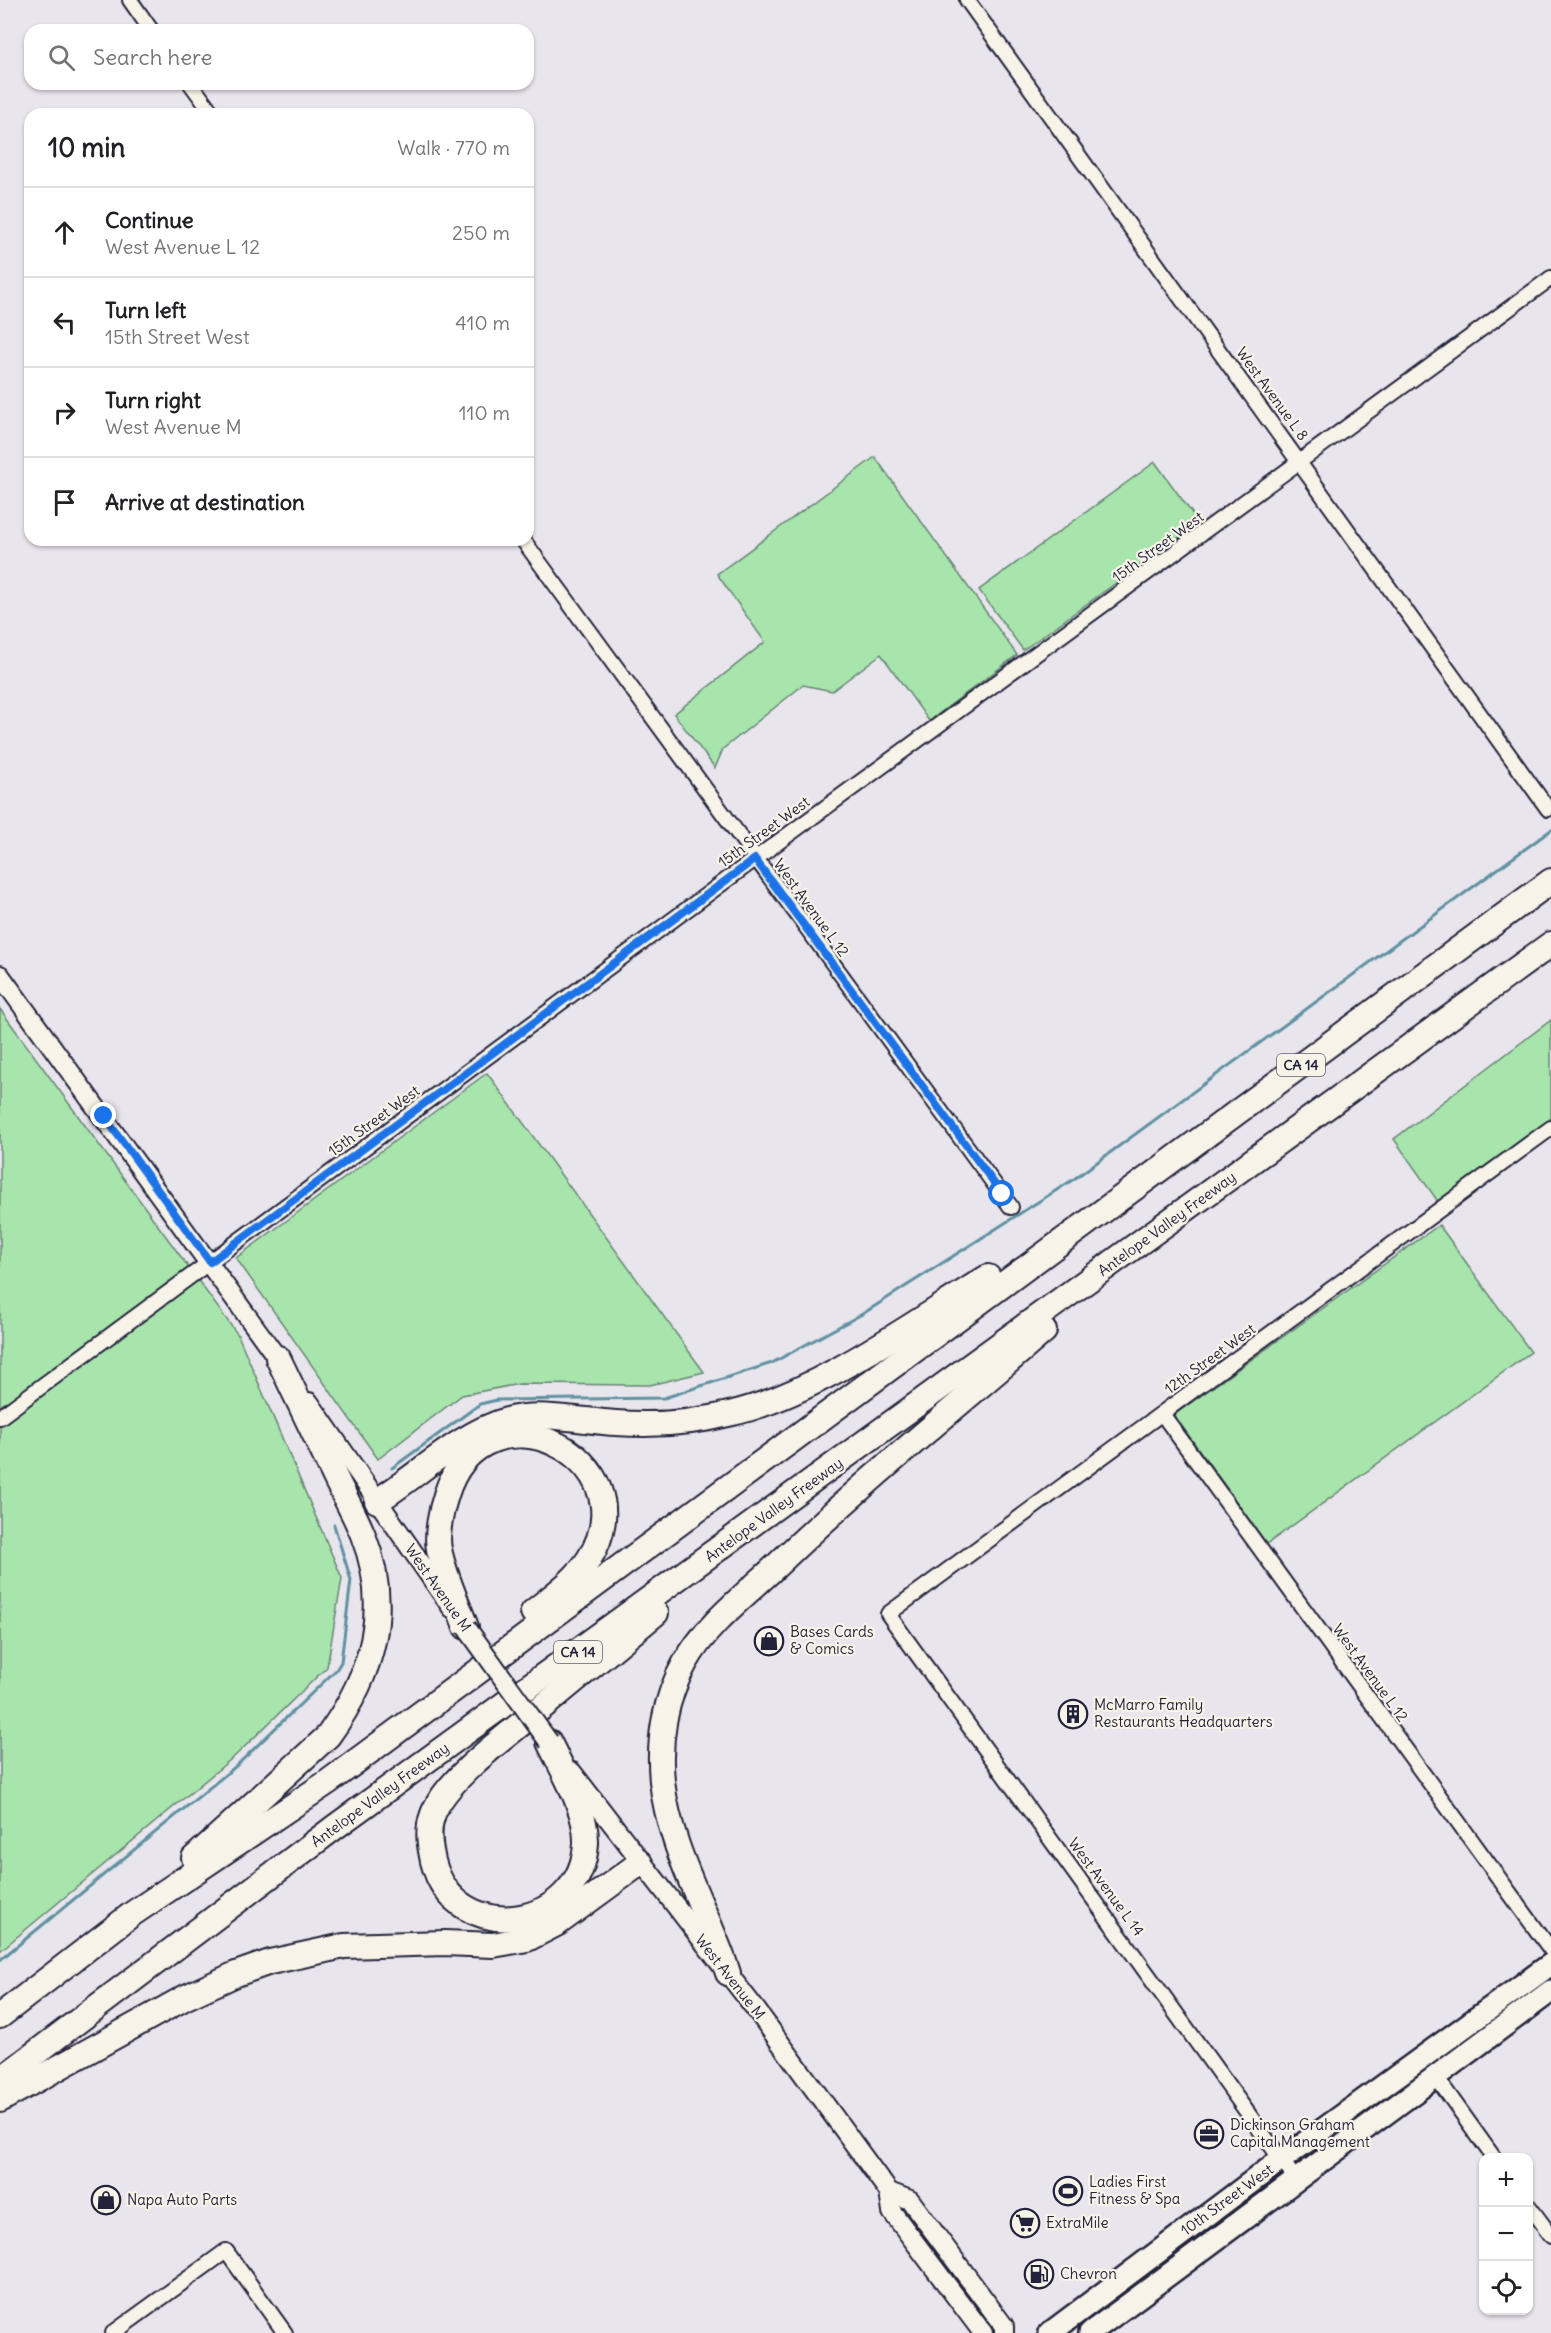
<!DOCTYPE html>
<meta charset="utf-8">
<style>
:root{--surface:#fff;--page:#f2f2f2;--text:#202124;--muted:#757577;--line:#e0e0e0}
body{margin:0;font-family:Delius,sans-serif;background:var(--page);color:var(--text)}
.controls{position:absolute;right:18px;bottom:18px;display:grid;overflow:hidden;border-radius:12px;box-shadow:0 2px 4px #0004}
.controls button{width:54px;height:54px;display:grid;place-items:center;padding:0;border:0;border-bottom:2px solid var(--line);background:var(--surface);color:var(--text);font:30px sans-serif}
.stop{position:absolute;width:18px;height:18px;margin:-14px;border:4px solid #1a73e8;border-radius:50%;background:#fff}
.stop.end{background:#1a73e8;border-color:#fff;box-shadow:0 2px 6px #0008}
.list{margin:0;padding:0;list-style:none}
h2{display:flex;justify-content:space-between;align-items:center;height:78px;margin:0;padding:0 24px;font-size:26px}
h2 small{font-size:20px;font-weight:400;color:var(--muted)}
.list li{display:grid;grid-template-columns:39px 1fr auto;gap:18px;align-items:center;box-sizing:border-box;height:90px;padding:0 24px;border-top:2px solid var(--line)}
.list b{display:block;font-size:22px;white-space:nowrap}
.list p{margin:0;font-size:20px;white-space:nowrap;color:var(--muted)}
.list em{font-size:20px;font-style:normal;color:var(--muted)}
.icon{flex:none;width:33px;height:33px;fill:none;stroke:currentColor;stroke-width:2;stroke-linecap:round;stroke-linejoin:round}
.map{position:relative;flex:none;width:1551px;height:2333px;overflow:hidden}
.search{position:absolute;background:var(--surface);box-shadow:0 2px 4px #0004;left:24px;top:24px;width:510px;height:66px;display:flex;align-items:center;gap:15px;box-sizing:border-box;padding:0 21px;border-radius:18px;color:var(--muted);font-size:22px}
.panel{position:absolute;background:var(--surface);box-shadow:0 2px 4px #0004;left:24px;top:108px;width:510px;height:438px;border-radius:18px}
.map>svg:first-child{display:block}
.green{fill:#a8e5ac;stroke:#658474;stroke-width:1.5}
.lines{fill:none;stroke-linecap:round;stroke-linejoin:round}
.stream{stroke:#6091a1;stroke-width:3}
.minor-casing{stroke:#22223b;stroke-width:18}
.secondary-casing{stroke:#22223b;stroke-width:22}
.primary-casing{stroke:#22223b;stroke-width:26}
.motorway-casing{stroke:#22223b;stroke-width:28}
.minor{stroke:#f7f3e8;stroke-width:14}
.secondary{stroke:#f7f3e8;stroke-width:18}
.primary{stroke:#f7f3e8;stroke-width:21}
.motorway{stroke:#f7f3e8;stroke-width:24}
.secondary-bridge-casing{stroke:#22223b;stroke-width:22;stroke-linecap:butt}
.secondary-bridge{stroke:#f7f3e8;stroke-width:18}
.route{stroke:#1a73e8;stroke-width:8}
.labels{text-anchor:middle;stroke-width:4.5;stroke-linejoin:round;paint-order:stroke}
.shield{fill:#f7f3e8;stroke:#62616f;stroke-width:1.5}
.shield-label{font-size:14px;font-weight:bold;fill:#22223b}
.street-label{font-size:15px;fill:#22223b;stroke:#f7f3e8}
.poi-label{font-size:15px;fill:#22223b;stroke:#f7f3e8;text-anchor:start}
</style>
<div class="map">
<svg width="1551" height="2333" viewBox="0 0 1551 2333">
<rect width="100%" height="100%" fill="#e8e5ec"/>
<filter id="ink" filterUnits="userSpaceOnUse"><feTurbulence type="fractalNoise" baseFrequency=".0167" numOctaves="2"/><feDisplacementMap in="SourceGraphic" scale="12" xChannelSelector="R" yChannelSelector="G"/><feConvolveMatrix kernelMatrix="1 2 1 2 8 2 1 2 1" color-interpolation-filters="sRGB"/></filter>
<g filter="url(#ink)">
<g class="green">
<path d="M875,457L1017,655L929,721L881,654L832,691L803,685L723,749L715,768L674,714L765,642L717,574Z"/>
<path d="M1155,462L1199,523L1023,650L979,590Z"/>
<path d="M0,1009L238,1335L342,1578L327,1667L236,1755L0,1951Z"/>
<path d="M1551,1020V1118L1439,1203L1394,1139Z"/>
<path d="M487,1073L704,1372L650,1385L519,1384L462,1395L378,1459L236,1258Z"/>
<path d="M1439,1225L1531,1352L1267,1544L1174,1415Z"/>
</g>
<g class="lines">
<g class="stream">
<path d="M392,1468L480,1404L497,1400L664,1398L772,1363L864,1313L1074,1179L1551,830"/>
<path d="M0,1960L236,1766L336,1670L341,1662L351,1580L334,1525"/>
</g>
<g class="minor-casing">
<g id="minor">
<path d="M130,0L151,30"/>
<path d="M967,0L1548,809"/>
<path d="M191,84L213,114"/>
<path d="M523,540L1011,1207"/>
<path d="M1163,1415L1551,1950"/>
<path d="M0,1417L755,859L1551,278"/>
<path d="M1436,2077L1494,2158"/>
<path d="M1296,2180L888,1614L1551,1128"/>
<path d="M1528,2205L1551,2236"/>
<path d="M113,2333L226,2251L285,2333"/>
</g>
</g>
<g class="secondary-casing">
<g id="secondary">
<path d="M0,975L284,1367"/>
<path d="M309,1402L452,1608"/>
<path d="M572,1772L757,2011L889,2192L892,2212L983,2333"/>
<path d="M889,2192L910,2200L1004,2326V2333"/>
</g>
</g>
<g class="primary-casing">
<g id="primary">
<path d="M1050,2333L1270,2168L1551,1964"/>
<path d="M1090,2333L1551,1991"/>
</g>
</g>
<g class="motorway-casing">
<g id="motorway">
<path d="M377,1501C419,1475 459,1434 507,1420C541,1411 582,1421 616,1423C656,1426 694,1423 733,1413C818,1393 913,1323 988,1277"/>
<path d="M466,1627C457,1602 444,1575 439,1549C436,1535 441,1510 446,1495C483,1375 653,1457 589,1559C575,1581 552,1596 533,1612"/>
<path d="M549,1742C563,1772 587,1809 586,1843C582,1930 455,1949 433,1861C430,1847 427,1831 432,1817C443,1779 520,1726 551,1700C586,1671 621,1642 656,1613"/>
<path d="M194,1858L328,1736C373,1674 392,1609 363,1535C355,1515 344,1496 335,1477C316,1437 297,1397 278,1358"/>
<path d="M728,1973C707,1910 669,1848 662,1781C658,1740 665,1698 685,1663C706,1625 744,1596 775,1567C861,1484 954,1409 1044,1331"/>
<path d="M0,2016L132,1914L328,1782L1551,881"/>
<path d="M0,2080L335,1827L1551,944"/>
<path d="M0,2100L186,1997L236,1974L270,1962L344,1946L445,1943L493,1945L527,1939L558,1923L640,1863"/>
</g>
</g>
<use href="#minor" class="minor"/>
<use href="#secondary" class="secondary"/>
<use href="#primary" class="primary"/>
<use href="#motorway" class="motorway"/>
<g class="secondary-bridge-casing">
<path id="secondary-bridge" d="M466,1627L549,1742"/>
</g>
<use href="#secondary-bridge" class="secondary-bridge"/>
</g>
</g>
<g class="lines" filter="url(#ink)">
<path class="route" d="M104,1116L210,1262L755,859L1002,1194"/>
</g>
<defs>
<g id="shop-ring" transform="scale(1.5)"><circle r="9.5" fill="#f7f3e8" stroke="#22223b" stroke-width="1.5"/><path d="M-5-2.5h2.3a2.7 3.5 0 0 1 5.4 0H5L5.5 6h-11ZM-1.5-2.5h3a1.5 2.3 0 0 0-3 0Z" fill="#22223b"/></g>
<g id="building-ring" transform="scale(1.5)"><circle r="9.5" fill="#f7f3e8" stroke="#22223b" stroke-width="1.5"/><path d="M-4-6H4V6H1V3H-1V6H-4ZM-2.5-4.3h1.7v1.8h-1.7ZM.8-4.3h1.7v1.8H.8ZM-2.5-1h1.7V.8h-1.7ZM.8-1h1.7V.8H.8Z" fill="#22223b"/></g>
<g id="office-ring" transform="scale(1.5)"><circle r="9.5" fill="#f7f3e8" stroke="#22223b" stroke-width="1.5"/><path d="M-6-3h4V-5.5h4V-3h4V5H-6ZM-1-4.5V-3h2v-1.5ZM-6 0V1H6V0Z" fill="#22223b"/></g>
<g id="stadium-ring" transform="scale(1.5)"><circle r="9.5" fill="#f7f3e8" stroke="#22223b" stroke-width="1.5"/><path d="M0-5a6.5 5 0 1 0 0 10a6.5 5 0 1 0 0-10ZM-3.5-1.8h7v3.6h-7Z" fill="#22223b"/></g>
<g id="supermarket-ring" transform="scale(1.5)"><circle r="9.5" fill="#f7f3e8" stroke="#22223b" stroke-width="1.5"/><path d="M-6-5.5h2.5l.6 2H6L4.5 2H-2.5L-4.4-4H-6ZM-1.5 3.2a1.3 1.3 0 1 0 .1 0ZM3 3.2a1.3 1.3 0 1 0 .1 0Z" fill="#22223b"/></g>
<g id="fuel-ring" transform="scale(1.5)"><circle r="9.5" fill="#f7f3e8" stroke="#22223b" stroke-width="1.5"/><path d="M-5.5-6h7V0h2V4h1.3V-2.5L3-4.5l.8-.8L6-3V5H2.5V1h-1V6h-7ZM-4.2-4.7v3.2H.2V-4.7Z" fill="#22223b"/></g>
</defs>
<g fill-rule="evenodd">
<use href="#shop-ring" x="769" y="1641"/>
<use href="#building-ring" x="1073" y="1714"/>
<use href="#office-ring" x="1209" y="2134"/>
<use href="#stadium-ring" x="1068" y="2191"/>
<use href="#shop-ring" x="106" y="2200"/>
<use href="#supermarket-ring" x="1025" y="2223"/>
<use href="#fuel-ring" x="1039" y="2274"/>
</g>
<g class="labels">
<g class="shield">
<rect x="1277" y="1054" width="48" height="22" rx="4.5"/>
<rect x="554" y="1641" width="48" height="22" rx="4.5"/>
</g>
<g class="shield-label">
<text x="1301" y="1070">CA 14</text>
<text x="578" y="1657">CA 14</text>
</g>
<g class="street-label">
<text transform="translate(1272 394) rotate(54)" y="5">West Avenue L 8</text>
<text transform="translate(1158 547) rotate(-36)" y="5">15th Street West</text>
<text transform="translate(764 832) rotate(-36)" y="5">15th Street West</text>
<text transform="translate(811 908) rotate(54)" y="5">West Avenue L 12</text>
<text transform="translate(374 1121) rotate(-36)" y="5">15th Street West</text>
<text transform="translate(1167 1224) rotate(-36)" y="5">Antelope Valley Freeway</text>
<text transform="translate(1210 1359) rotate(-36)" y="5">12th Street West</text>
<text transform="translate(774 1510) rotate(-36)" y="5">Antelope Valley Freeway</text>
<text transform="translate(438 1588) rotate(55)" y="5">West Avenue M</text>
<text transform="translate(1370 1673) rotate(54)" y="5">West Avenue L 12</text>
<text transform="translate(380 1795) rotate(-36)" y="5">Antelope Valley Freeway</text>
<text transform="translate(1106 1887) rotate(54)" y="5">West Avenue L 14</text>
<text transform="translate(730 1977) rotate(52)" y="5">West Avenue M</text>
<text transform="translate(1227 2200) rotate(-36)" y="5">10th Street West</text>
</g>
<g class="poi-label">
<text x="790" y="1637">Bases Cards<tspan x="790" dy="17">&amp; Comics</tspan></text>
<text x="1094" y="1710">McMarro Family<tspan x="1094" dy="17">Restaurants Headquarters</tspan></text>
<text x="1230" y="2130">Dickinson Graham<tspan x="1230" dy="17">Capital Management</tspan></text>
<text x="1089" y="2187">Ladies First<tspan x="1089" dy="17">Fitness &amp; Spa</tspan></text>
<text x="127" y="2205">Napa Auto Parts</text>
<text x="1046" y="2228">ExtraMile</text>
<text x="1060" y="2279">Chevron</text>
</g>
</g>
</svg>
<div class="controls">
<button>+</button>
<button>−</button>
<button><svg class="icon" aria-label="locate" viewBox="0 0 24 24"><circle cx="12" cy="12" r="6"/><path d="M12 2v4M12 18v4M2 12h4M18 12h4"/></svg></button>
</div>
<div class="stop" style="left:1002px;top:1194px"></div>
<div class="stop end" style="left:104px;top:1116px"></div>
<div class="search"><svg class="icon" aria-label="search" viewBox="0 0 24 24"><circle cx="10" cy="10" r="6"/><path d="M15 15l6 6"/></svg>Search here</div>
<section class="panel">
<h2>10 min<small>Walk · 770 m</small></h2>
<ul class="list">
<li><svg class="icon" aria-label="ahead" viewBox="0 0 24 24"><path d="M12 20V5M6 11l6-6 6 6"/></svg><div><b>Continue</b><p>West Avenue L 12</p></div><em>250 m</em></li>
<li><svg class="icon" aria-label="left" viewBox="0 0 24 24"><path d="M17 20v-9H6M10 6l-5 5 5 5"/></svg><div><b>Turn left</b><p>15th Street West</p></div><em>410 m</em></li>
<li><svg class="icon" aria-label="right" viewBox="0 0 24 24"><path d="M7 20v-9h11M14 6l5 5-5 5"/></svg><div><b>Turn right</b><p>West Avenue M</p></div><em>110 m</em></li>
<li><svg class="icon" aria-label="arrive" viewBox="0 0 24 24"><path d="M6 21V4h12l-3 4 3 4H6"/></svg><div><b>Arrive at destination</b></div></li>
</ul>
</section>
</div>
